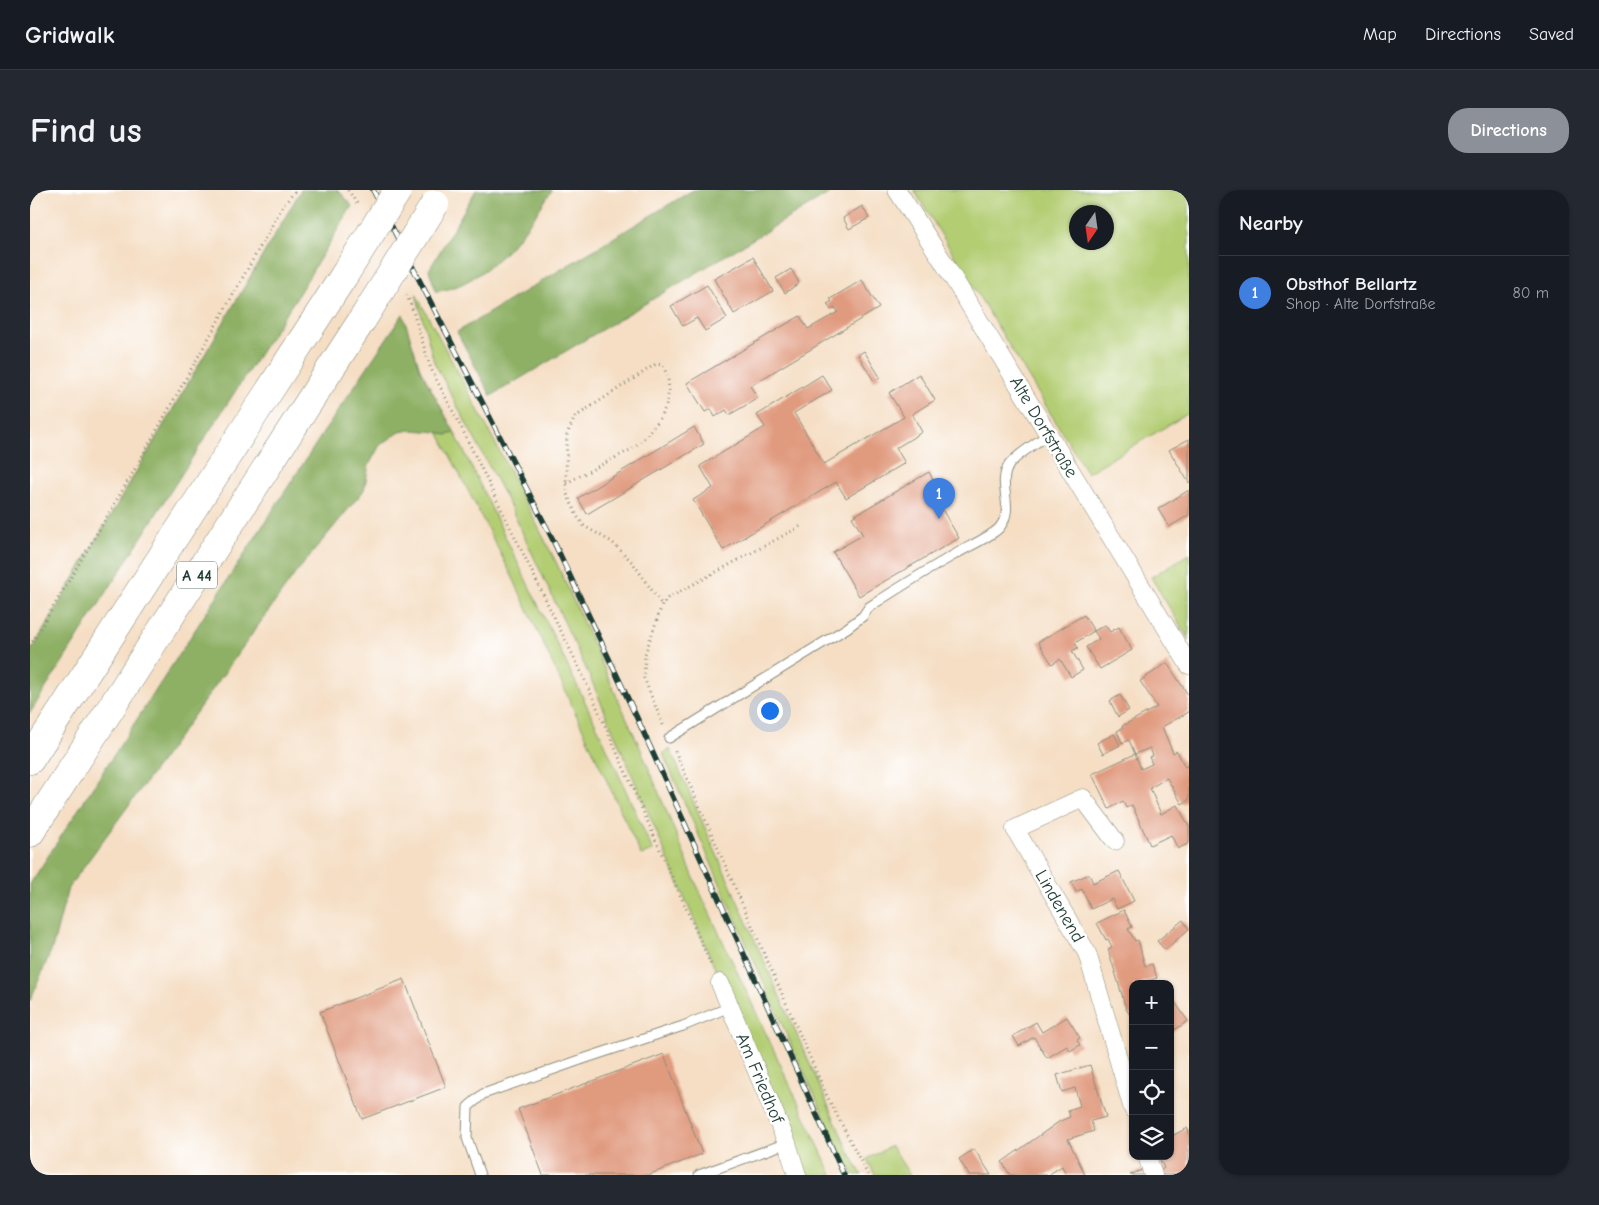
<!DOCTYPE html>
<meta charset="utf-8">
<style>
:root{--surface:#171b24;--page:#242831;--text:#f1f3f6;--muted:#9ea1a6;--line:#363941;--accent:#8c9099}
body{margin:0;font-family:"Comic Neue",sans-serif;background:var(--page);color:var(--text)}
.controls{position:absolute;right:15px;bottom:15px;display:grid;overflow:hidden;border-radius:10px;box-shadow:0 1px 4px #0004}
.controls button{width:45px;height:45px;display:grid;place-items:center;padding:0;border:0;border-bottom:1px solid var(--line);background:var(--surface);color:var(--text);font:25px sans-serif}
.compass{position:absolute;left:1039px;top:15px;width:45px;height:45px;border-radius:50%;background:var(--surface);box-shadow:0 1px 4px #0004;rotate:193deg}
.you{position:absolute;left:739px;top:520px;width:18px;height:18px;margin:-12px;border:4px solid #fff;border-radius:50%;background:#1a73e8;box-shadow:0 0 0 8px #1a73e833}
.badge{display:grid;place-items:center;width:32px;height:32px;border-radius:50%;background:var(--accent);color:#fff;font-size:16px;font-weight:700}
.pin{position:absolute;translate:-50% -41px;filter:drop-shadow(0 1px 2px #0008)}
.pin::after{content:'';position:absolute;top:26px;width:18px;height:15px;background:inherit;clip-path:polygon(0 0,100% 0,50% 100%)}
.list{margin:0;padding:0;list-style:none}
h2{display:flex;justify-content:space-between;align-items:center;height:65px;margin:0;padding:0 20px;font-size:21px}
h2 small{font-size:16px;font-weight:400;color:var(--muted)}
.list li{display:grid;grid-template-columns:32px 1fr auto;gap:15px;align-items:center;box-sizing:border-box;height:75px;padding:0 20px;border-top:1px solid var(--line)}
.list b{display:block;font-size:19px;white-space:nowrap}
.list p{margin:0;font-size:16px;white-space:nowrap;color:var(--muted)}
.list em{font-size:16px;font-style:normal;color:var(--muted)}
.icon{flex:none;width:28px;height:28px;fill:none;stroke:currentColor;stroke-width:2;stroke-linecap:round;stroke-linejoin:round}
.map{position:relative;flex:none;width:1159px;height:985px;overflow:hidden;border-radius:20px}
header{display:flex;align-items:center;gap:30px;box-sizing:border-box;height:70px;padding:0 25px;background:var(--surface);border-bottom:1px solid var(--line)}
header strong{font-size:24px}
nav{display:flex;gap:28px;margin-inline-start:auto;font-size:18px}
.intro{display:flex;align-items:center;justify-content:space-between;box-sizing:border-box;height:120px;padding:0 30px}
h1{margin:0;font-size:35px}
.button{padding:12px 22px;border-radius:20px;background:var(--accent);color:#fff;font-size:18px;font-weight:700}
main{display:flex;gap:30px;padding:0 30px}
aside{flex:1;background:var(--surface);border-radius:20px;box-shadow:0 1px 4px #0004}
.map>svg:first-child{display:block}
.green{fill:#b3cd73;stroke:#698554;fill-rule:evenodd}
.forest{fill:#8eb065;stroke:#56764c}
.building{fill:#e09a7e}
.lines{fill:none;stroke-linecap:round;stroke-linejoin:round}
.lane-casing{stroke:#8a8e7c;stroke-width:11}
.street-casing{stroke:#8a8e7c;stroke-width:19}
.highway-casing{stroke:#8a8e7c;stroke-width:29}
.path{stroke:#8a8e7c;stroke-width:3;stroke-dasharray:1 4;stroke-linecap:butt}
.lane{stroke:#fff;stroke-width:9}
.street{stroke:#fff;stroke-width:18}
.highway{stroke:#fff;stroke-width:28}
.rail-casing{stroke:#1f3d34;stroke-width:5.5}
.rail{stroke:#fff;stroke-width:4;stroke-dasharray:11;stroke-linecap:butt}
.highway-bridge-casing{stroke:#8a8e7c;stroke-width:29;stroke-linecap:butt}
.highway-bridge{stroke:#fff;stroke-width:28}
.labels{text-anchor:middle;stroke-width:5;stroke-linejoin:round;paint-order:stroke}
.shield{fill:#fff;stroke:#627771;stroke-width:1}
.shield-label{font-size:16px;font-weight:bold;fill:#1f3d34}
.street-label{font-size:18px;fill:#1f3d34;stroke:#fff}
</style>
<header>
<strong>Gridwalk</strong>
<nav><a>Map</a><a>Directions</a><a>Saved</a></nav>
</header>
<div class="intro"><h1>Find us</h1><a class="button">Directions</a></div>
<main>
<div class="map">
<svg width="1159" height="985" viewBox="0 0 1159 985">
<rect width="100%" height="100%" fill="#fff"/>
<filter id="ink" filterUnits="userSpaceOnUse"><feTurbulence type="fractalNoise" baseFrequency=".02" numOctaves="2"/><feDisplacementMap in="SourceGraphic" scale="10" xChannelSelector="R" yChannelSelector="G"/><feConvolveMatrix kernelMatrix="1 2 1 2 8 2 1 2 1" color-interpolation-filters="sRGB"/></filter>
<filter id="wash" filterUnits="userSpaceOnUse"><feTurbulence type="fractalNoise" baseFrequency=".0096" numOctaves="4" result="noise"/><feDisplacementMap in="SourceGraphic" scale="20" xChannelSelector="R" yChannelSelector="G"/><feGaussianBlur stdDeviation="1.12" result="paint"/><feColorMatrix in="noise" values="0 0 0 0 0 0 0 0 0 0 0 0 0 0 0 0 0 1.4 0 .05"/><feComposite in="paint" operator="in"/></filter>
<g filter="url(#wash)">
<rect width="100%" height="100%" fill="#f5dec4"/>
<g class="green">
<path d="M884,0H1159V223L1057,283ZM1046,22H1076V52H1046Z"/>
<path d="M386,104L455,233L526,372L612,562L668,698L802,985H771L760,953L560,487L480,316L404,172Z"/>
<path d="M408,242L416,245L425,243L570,543L623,661L611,665L483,388Z"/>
<path d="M1159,364V450L1121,387Z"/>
<path d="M640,559L818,960L832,985H824L807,954L755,841L633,564Z"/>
<path d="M861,956L880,985H845L837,969Z"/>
</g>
<g class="forest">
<path d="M271,0H308L322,16L266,108L158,274L0,523V463Z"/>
<path d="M446,0H522C498,37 473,74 432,94C424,98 415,100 406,102L399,80Z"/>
<path d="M663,0H805L461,206L427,142Z"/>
<path d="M373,124L390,179L425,243L416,245L408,242L381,240L370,242L350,255L339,275L334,300L265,384L132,570L38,698L23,756L0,811V694L293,243Z"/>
</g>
<g id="blocks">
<g class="building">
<path d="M832,16L839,28L819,39L813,28Z"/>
<path d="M723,67L743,101L704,124L684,89Z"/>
<path d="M761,79L769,93L755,103L746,88Z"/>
<path d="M832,90L849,118L720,196L728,208L718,214L699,225L696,220L685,227L681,219L675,222L657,193L770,126L778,139L808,122L806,118L801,120L797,114L802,111L800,109Z"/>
<path d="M677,95L697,128L675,141L667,128L653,136L641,116Z"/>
<path d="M834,161L850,187L844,191L828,165Z"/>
<path d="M889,184L905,210L882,224L892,242L866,258L875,273L816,308L806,292L693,360L663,310L683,298L670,276L735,237L727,225L792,185L802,200L764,223L794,274L874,227L859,203Z"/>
<path d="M664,237L674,254L557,324L548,308Z"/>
<path d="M1159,249V293L1139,260Z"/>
<path d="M899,282L904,292L901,305L903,304L929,348L829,406L803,362L833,345L822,327Z"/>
<path d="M1159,300V325L1139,337L1128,319Z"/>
<path d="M1054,425L1064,441L1045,453L1048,458L1042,461L1053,480L1041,487L1030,469L1022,474L1008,452Z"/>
<path d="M1075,435L1080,442L1089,437L1102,460L1070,479L1056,457L1069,449L1064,441Z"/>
<path d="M1137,473L1159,506V522L1132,537L1143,563L1147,561L1155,577L1159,575V610L1152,614L1137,588L1120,598L1131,624L1147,615L1159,636V653L1148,659L1141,645L1120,655L1102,615L1096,618L1093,611L1079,619L1062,584L1105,564L1111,579L1122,574L1119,567L1123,566L1120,558L1105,564L1099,550L1092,553L1087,541L1093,538L1092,536L1127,517L1110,491Z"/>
<path d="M1090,505L1099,520L1088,527L1080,511Z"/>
<path d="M1084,544L1090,555L1073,564L1067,553Z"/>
<path d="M1089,681L1104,711L1087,719L1082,709L1061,719L1052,699L1046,702L1041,692L1059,684L1063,693Z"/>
<path d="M1094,720L1102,737L1098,739L1105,751L1108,750L1115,776L1122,774L1127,788L1108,794H1103V829L1096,819L1092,805L1078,759L1082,757L1078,749L1076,750L1067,733Z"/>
<path d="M1153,730L1159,739L1135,760L1127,751Z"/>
<path d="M374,789L416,897L332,929L290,822Z"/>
<path d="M1140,805L1158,831L1140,843Z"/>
<path d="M1037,827L1050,848L1047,850L1050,855L1040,861L1037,856L1017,868L1004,847L989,856L983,846L1006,832L1012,842Z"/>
<path d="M634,864L672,964L618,985H513L488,919Z"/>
<path d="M1060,875L1076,927L1061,931L1064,941L1038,949L1055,985H1036L1032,976L1018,985H980L972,972L1030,931L1040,927L1038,920L1050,916L1045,898L1032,902L1027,885Z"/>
<path d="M1157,938L1159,941V985H1131L1130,981L1134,978L1128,966H1140V947Z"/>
<path d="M944,959L954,974L961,985H939L929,969Z"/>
<path d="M1114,979L1116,985H1100Z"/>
</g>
</g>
</g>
<g filter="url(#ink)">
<use href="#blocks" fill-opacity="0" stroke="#8a8e7c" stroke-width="1"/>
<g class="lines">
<g class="lane-casing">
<g id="lane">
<path d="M639,548L817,438L833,426L839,417C867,399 895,381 924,365C935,358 963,346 970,337C986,316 966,295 979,275C986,265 1009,251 1019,244"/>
<path d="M450,985L437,948L438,917L453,904L556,868L653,836L700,817"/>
<path d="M669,985L757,953"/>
</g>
</g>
<g class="street-casing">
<g id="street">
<path d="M867,0L914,73L1159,475"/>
<path d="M1085,651L1053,608L985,639L1057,763L1103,919"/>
<path d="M690,793L757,953L767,985"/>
<path d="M1117,966L1123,985"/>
</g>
</g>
<g class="highway-casing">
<g id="highway">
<path d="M0,570L315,84"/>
<path d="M0,643L334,127"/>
</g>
</g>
<g class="path">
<path d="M318,0L329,16"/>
<path d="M376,105L380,112L401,179L433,241L554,488L682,777"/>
<path d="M536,293L602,259L615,247L629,230L636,216L639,201L638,188L633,175L626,174L545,227L537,244L536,287L537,304L547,326L554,336L582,352L603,373L632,415"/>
<path d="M0,456L101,286L253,16L266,0"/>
<path d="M633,535L614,488L615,464L632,415L638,408L773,335"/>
<path d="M645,561L797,906L838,985"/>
</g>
<use href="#lane" class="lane"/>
<use href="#street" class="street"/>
<use href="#highway" class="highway"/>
<g class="rail-casing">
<path id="rail" d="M343,0L523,350L607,528L814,985"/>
</g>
<use href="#rail" class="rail"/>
<g class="highway-bridge-casing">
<g id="highway-bridge">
<path d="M315,84L368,0"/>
<path d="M334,127L405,14"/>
</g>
</g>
<use href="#highway-bridge" class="highway-bridge"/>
</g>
</g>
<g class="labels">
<rect class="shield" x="147" y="371.5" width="40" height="27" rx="4"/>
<g class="shield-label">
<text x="167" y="391">A 44</text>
</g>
<g class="street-label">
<text transform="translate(1014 237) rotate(59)" y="6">Alte Dorfstraße</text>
<text transform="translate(1030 716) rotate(60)" y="6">Lindenend</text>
<text transform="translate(730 888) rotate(67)" y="6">Am Friedhof</text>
</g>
</g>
</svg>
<div class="controls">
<button>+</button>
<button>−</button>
<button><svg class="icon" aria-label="locate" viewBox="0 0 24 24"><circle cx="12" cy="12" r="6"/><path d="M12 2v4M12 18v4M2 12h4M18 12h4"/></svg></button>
<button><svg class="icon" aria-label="layers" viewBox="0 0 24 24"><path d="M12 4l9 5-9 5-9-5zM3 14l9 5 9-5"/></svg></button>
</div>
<svg class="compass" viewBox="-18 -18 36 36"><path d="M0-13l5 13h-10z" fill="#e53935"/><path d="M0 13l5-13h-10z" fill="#9ea1a6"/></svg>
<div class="you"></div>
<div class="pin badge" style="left:909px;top:329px;background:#3f7fe0">1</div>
</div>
<aside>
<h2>Nearby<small></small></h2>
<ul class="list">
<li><span class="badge" style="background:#3f7fe0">1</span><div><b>Obsthof Bellartz</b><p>Shop · Alte Dorfstraße</p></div><em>80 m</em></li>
</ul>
</aside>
</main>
